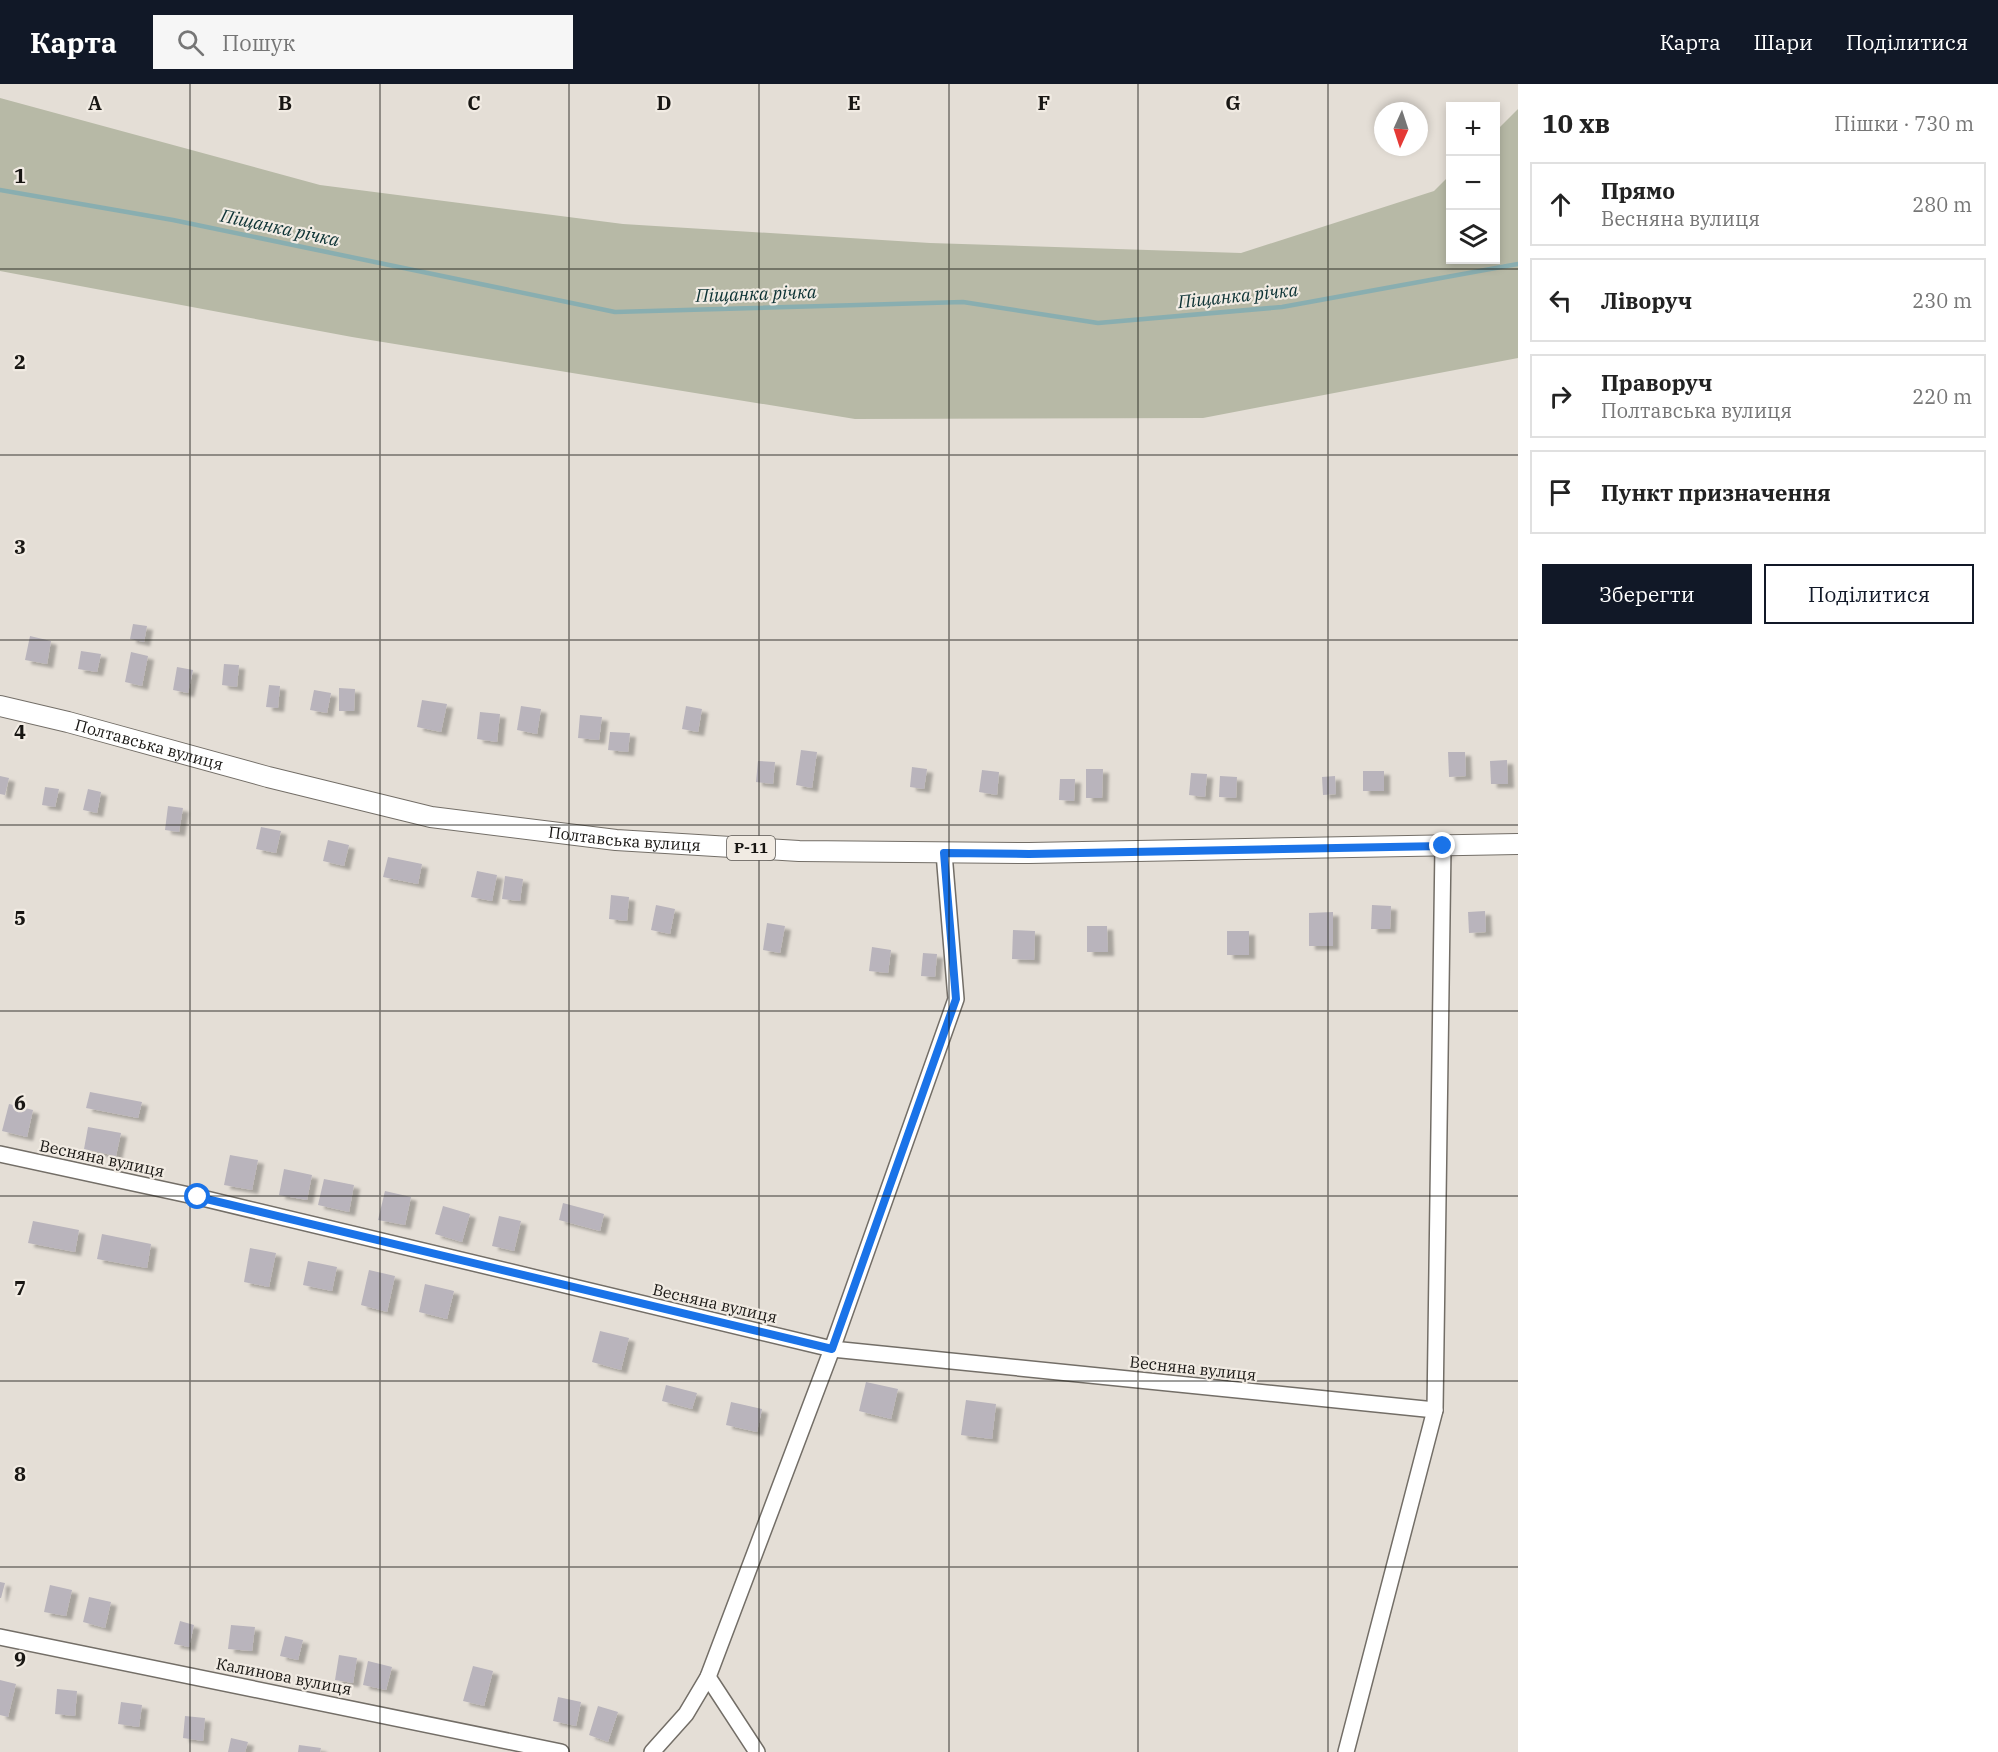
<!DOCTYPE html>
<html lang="uk">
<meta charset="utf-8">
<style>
:root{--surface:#fff;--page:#f6f6f6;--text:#222;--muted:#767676;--line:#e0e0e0;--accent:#111827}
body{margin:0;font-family:"IBM Plex Serif",serif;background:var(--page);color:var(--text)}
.controls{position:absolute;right:18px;top:18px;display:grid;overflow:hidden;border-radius:0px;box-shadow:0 3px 9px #0003}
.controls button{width:54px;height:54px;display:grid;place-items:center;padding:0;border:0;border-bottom:2px solid var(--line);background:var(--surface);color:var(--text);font:30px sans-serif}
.compass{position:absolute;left:1374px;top:18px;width:54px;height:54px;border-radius:50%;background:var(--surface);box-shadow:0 3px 9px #0003;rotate:183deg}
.stop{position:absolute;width:18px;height:18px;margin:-14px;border:4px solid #1a73e8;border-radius:50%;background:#fff}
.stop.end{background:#1a73e8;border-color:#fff;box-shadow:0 2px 6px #0008}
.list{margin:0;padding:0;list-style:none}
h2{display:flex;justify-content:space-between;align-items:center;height:78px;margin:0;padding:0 24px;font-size:26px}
h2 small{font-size:20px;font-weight:400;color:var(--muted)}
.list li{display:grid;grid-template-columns:39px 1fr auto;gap:18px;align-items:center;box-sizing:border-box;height:84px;margin:0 12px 12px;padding:0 12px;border:2px solid var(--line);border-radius:0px}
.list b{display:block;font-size:22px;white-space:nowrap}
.list p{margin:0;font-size:20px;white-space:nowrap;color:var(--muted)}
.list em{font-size:20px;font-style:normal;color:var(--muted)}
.actions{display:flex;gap:12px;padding:18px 24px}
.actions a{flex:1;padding:14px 0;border:2px solid var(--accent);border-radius:0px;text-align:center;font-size:21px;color:var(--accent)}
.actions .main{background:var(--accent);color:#fff}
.icon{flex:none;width:33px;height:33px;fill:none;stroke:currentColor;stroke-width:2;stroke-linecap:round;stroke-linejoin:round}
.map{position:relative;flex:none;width:1518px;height:1668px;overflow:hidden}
header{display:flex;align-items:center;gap:36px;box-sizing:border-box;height:84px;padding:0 30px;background:var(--accent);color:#fff}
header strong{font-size:28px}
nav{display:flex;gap:33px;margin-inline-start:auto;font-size:21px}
.search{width:420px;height:54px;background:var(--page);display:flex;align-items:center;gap:15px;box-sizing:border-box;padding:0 21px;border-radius:0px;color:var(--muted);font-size:22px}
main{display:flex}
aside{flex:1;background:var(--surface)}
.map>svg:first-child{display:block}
.green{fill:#b7b9a6}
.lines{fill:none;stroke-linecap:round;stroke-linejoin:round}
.stream{stroke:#89aeb0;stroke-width:4.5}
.building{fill:#b9b4bc;filter:url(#shadow)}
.minor-casing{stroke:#736e67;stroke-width:18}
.major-casing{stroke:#736e67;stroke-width:22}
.minor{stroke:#fff;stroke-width:15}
.major{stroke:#fff;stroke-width:20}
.route{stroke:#1a73e8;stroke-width:8}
.grid{fill:none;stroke:#181613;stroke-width:1.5;stroke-opacity:0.55}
.labels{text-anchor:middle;stroke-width:4.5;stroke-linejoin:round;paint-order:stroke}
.shield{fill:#f1ebe3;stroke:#595651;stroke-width:1.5}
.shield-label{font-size:15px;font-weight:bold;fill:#181613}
.street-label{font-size:16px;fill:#181613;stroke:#f1ebe3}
.water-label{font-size:18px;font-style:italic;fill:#0c3234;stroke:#f1ebe3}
.grid-label{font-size:20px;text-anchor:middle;font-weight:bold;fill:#181613;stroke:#f1ebe3;stroke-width:4.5;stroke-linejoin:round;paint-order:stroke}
</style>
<header>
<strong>Карта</strong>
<div class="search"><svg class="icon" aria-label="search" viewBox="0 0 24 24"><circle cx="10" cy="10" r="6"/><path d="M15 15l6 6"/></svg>Пошук</div>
<nav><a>Карта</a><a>Шари</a><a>Поділитися</a></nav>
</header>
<main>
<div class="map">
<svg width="1518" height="1668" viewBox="0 0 1518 1668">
<defs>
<filter id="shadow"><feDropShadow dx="6" dy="4" stdDeviation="1.5" flood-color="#0004"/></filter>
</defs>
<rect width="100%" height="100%" fill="#e4ded6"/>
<path class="green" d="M0,14L320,101L623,140L930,159L1241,169L1434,107L1450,91V176H1496V47L1518,25V274L1203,334L855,335L352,253L0,187Z"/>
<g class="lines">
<path class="stream" d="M0,106L173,136L615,228L963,218L1098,239L1282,223L1518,180"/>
</g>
<g class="building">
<path d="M133,540L147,542L144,558L130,555Z"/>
<path d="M30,552L51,557L47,580L25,576Z"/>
<path d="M81,567L101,570L97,588L78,585Z"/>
<path d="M131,568L148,572L142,602L125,598Z"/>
<path d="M224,580L239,581L237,603L222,601Z"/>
<path d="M177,583L193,586L188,609L173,606Z"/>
<path d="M269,601L280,602L278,624L266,623Z"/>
<path d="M339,604L355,605L354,627H339Z"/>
<path d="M314,606L331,609L327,629L310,626Z"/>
<path d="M422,616L447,620L441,648L417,643Z"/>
<path d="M521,622L541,625L537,650L517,646Z"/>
<path d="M686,622L702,625L698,648L682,645Z"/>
<path d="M480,628L500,630L497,658L477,655Z"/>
<path d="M580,631L602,633L599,656L578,654Z"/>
<path d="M610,648L630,649L628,668L608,666Z"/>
<path d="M801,666L817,668L812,704L796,701Z"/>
<path d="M1448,668H1465L1466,692L1449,693Z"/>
<path d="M1507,676L1508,700H1491L1490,677Z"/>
<path d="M758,677L775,678L773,700L756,698Z"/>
<path d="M912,683L927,685L924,705L910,703Z"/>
<path d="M1086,685H1103L1102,714H1086Z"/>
<path d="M982,686L999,688L997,711L979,708Z"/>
<rect x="1363" y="687" width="21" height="20"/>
<path d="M1191,689L1207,690L1205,713L1189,711Z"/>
<path d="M0,692L9,694L5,711L0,710Z"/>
<path d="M1220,692L1237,693L1236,714L1219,713Z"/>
<path d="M1335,692L1336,710L1323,711L1322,693Z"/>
<path d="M1060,695H1075L1074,717L1059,716Z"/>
<path d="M45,703L59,705L55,723L42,721Z"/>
<path d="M88,705L101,708L97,729L83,726Z"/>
<path d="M168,722L183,724L179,748L165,746Z"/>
<path d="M261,743L281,747L276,769L256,765Z"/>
<path d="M328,756L349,761L344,782L323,777Z"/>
<path d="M388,773L422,780L418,800L383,793Z"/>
<path d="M477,787L497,791L492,817L471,813Z"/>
<path d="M505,792L523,795L520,817L502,815Z"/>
<path d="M611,811L629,813L627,837L609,835Z"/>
<path d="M656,821L675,825L670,850L651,846Z"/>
<path d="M1372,821L1391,822L1390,845H1371Z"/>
<path d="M1485,827L1486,848L1469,849L1468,828Z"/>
<path d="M1333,828V862H1309V829Z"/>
<path d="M767,839L785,842L780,869L763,866Z"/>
<path d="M1087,842H1107L1108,868H1087Z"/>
<path d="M1013,846L1035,847L1034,876L1012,875Z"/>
<rect x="1227" y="847" width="22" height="24"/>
<path d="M872,863L891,866L888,889L869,887Z"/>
<path d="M923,869L937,870L935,893L921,892Z"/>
<path d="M90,1008L142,1018L138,1034L86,1024Z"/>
<path d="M9,1020L33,1026L27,1053L2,1047Z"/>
<path d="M88,1043L121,1049L116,1072L84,1065Z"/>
<path d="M230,1071L258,1076L252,1106L224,1101Z"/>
<path d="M284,1085L312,1091L307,1116L279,1111Z"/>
<path d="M324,1095L354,1101L349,1128L318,1121Z"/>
<path d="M385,1107L411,1113L405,1141L378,1136Z"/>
<path d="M563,1119L604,1130L600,1147L559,1136Z"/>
<path d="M443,1122L470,1130L462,1158L435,1150Z"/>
<path d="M499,1132L521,1137L514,1167L492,1162Z"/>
<path d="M33,1137L79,1146L75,1168L28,1159Z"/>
<path d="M102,1150L151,1160L147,1184L97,1175Z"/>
<path d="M250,1164L276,1169L269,1203L244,1198Z"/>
<path d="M308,1177L337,1183L332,1207L303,1201Z"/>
<path d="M369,1186L395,1192L387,1228L361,1221Z"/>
<path d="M425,1200L454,1207L447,1235L419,1228Z"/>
<path d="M600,1247L629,1254L621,1286L592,1278Z"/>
<path d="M866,1298L898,1305L891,1335L859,1327Z"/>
<path d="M666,1301L697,1309L692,1325L662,1317Z"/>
<path d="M966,1316L996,1320L992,1355L961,1351Z"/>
<path d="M731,1318L762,1325L757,1348L726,1341Z"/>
<path d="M0,1498L5,1499L1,1514H0Z"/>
<path d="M50,1501L72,1506L66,1532L44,1528Z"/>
<path d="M89,1513L111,1518L105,1544L83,1538Z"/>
<path d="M180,1537L194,1541L189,1563L174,1560Z"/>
<path d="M231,1541L255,1543L252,1567L228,1565Z"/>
<path d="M285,1552L303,1556L298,1576L280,1572Z"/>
<path d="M339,1571L357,1574L353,1599L335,1596Z"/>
<path d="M368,1577L392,1583L386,1606L363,1601Z"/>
<path d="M473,1582L493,1587L484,1622L463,1617Z"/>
<path d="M0,1596L16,1600L8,1633L0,1631Z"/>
<path d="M57,1605L77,1607L75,1632L55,1630Z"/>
<path d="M558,1613L581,1618L576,1642L553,1637Z"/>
<path d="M121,1618L142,1621L139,1643L118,1640Z"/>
<path d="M598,1622L618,1628L608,1658L589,1651Z"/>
<path d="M185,1632L205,1634L203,1657L183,1654Z"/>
<path d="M231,1654L248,1658L245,1668H228Z"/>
<path d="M299,1661L321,1664L320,1668H298Z"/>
</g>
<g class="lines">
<g class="minor-casing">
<g id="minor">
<path d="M0,1070L198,1113L832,1265L1435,1326"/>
<path d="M0,1553L561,1668"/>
<path d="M708,1593L757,1668"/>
<path d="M652,1668L686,1630L708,1593L832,1265L956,915L944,769"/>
<path d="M1346,1668L1435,1326L1443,762"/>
</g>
</g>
<g class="major-casing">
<g id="major">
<path id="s1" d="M0,622L68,638L268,693L431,733L616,756L799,767L1029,769L1518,760"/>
</g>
</g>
<use href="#minor" class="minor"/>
<use href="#major" class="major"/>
</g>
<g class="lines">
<path class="route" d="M198,1113L832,1265L956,915L944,769L1029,770L1443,762"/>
</g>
<path class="grid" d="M190,0V1668M380,0V1668M569,0V1668M759,0V1668M949,0V1668M1138,0V1668M1328,0V1668M0,185H1518M0,371H1518M0,556H1518M0,741H1518M0,927H1518M0,1112H1518M0,1297H1518M0,1483H1518"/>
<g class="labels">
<rect class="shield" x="727" y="752" width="48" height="24" rx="4.5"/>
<g class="shield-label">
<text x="751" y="769">Р-11</text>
</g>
<g class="street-label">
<text dy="6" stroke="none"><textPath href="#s1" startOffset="154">Полтавська вулиця</textPath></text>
<text dy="6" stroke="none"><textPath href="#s1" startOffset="640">Полтавська вулиця</textPath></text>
<text transform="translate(102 1074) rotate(12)" y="6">Весняна вулиця</text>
<text transform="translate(715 1219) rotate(13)" y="6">Весняна вулиця</text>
<text transform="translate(1193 1284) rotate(6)" y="6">Весняна вулиця</text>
<text transform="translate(284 1592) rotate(11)" y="6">Калинова вулиця</text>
</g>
<g class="water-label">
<text transform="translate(280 144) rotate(12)" y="6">Піщанка річка</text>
<text transform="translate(756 210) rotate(-2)" y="6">Піщанка річка</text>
<text transform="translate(1238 212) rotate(-6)" y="6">Піщанка річка</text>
</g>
</g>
<g class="grid-label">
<text x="95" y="26">A</text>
<text x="285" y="26">B</text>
<text x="474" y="26">C</text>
<text x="664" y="26">D</text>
<text x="854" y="26">E</text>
<text x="1044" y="26">F</text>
<text x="1233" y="26">G</text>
<text x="20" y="99">1</text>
<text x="20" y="285">2</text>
<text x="20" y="470">3</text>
<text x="20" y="655">4</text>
<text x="20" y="841">5</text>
<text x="20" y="1026">6</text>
<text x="20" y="1211">7</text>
<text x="20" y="1397">8</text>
<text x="20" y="1582">9</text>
</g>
</svg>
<div class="controls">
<button>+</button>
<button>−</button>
<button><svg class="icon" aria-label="layers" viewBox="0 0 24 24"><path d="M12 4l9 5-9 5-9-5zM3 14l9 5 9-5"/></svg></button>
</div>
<svg class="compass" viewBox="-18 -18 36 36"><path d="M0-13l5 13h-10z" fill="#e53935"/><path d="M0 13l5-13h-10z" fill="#767676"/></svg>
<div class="stop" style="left:198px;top:1113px"></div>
<div class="stop end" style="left:1443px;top:762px"></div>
</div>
<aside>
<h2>10 хв<small>Пішки · 730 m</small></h2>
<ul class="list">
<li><svg class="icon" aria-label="ahead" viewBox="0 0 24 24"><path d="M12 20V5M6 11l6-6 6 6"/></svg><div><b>Прямо</b><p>Весняна вулиця</p></div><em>280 m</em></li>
<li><svg class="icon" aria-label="left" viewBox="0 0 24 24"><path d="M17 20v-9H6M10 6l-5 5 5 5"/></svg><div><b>Ліворуч</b></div><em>230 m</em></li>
<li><svg class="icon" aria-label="right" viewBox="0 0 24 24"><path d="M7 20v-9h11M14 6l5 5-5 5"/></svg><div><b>Праворуч</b><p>Полтавська вулиця</p></div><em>220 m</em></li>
<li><svg class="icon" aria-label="arrive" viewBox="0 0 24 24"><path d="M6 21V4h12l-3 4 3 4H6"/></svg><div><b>Пункт призначення</b></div></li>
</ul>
<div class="actions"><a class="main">Зберегти</a><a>Поділитися</a></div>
</aside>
</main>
